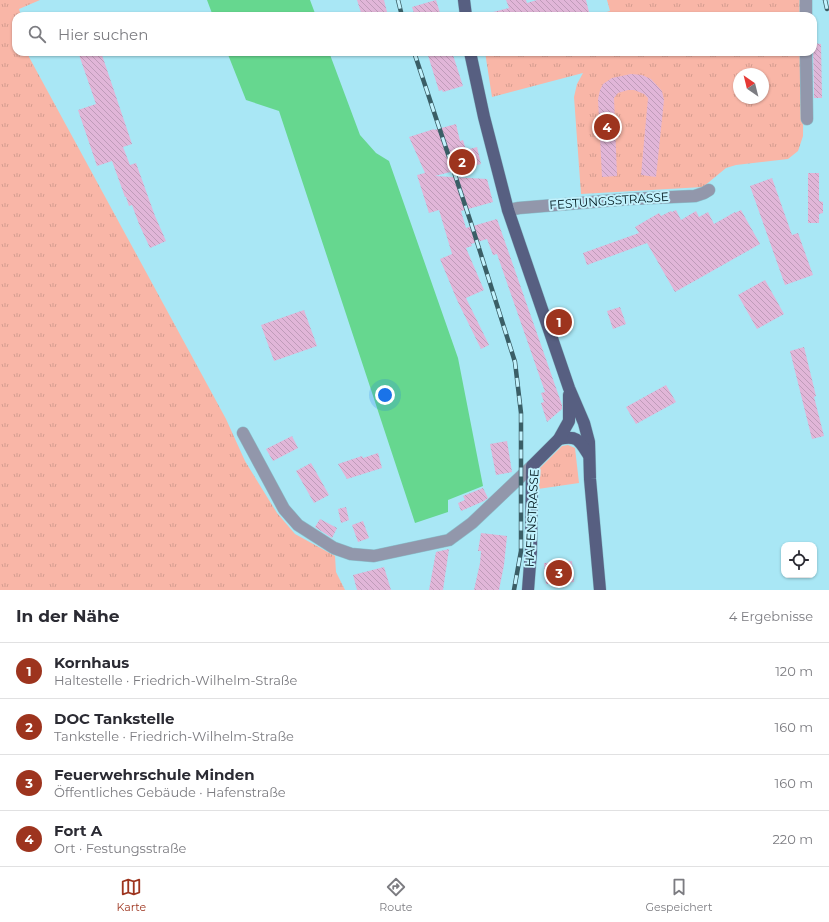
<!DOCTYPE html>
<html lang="de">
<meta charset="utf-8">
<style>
:root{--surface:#fff;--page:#f7f7f7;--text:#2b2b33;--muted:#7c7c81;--line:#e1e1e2;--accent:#9d341e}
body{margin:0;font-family:Montserrat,sans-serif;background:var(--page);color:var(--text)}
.controls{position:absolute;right:12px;bottom:12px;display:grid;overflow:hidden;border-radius:8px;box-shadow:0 1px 3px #0004}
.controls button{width:36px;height:36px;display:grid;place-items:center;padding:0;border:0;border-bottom:1px solid var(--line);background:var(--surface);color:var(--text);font:20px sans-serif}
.compass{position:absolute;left:733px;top:68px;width:36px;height:36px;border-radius:50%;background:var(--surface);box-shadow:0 1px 3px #0004;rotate:325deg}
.you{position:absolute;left:385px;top:395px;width:14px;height:14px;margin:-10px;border:3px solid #fff;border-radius:50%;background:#1a73e8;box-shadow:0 0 0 6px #1a73e833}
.badge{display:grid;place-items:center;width:26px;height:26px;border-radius:50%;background:var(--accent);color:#fff;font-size:13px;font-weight:700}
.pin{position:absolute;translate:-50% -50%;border:2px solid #fff;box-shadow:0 1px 4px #0006}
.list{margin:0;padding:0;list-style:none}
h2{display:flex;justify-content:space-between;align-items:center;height:52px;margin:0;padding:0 16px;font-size:17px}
h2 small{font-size:13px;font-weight:400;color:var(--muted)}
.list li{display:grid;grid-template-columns:26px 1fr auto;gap:12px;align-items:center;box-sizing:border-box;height:56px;padding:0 16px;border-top:1px solid var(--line)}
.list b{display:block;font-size:15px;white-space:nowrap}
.list p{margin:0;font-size:13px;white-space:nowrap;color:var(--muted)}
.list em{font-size:13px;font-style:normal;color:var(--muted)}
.icon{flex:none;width:22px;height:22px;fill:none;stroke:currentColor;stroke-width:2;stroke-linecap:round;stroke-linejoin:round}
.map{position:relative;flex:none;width:829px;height:590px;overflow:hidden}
.search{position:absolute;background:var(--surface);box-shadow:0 1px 3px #0004;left:12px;right:12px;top:12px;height:44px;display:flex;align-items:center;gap:10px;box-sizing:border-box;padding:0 14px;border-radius:12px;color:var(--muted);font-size:15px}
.sheet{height:276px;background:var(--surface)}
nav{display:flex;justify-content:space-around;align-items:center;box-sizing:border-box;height:56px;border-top:1px solid var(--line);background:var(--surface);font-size:11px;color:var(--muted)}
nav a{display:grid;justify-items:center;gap:2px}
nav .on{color:var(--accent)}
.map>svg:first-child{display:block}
.grass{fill:url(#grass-tufts);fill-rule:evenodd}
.water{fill:#66d78f}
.building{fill:url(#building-back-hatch)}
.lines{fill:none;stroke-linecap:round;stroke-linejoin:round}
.minor-casing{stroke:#8bc2ce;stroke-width:13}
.major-casing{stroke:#8bc2ce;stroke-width:13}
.minor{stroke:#9297ab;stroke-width:12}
.major{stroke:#575f81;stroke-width:12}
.rail-casing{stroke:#3a5e66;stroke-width:4.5}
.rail{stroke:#c1f2fd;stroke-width:3;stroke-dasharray:9;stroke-linecap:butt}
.labels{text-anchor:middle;stroke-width:4;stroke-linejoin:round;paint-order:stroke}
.street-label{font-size:12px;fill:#01181e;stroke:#c1f2fd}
</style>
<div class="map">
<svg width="829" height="590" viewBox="0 0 829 590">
<defs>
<pattern id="grass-tufts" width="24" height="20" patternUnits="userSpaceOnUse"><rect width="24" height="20" fill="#f9b6a7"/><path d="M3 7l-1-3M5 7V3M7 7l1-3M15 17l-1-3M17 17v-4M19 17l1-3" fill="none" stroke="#d49c8f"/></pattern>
<pattern id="building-back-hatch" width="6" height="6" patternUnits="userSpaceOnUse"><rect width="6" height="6" fill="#e1b6d8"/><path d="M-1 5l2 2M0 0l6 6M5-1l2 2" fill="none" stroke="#bf9cb9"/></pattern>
</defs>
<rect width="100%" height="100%" fill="#a9e7f5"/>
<g class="grass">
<path d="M0,0H40L19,9L21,16H16V52H28L29,57L226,419L245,461L277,513L295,534L335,556L336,572L345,590H0Z"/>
<path d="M607,0H804V16H593L610,11Z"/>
<path d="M485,52H804L803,136L798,151L788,159L736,165L726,168L703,187L581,194L574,97L577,84L583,73L492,97ZM739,74H763V98H739Z"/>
<path d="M568,445L575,448L579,483L538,489L539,469L562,446Z"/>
</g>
<g class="water">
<path d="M207,0H310L316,16H213Z"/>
<path d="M227,52H329L360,135L376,153L389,161L458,358L483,486L448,500V512L415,523L279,111L246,100Z"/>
</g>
<g class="building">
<path d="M357,0H384L388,16H362Z"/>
<path d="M436,0L441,16H415L412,7Z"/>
<path d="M506,0H526L527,3L537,0H586L589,12L575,16H489V13L509,8Z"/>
<path d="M813,43L821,44L822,98H814Z"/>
<path d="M78,52H101L132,144L123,147L130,165L136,163L155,216L166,241L150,248L139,224L132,205L129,206L126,197H125L112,161L97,166L78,110L96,104Z"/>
<path d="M427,52H452L463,86L443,92L442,90L439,91Z"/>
<path d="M631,74L642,75L651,79L662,91L664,100L656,177L641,175L648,98L644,94L634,90H628L618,93L614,98L617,176L602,177L598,99L600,90L603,84L612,78Z"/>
<path d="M456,124L460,141L463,140L466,150L477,147L481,164L435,176L487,179L493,202L461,211L466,228L497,219L562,405V409L547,422L541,403L544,402L541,393L545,392L497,254L493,255L487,239L471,244L472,246L466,248L484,290L466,298L489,345L481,349L457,300L440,259L452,254L439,210L429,213L417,175L425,173L409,137L434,129V130Z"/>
<path d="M808,173H819V201L823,202V213L819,214V223H808Z"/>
<path d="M772,178L792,235L798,233L813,275L785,285L750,186Z"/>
<path d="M676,210L681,220L696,211L699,217L708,212L714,224L735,212V213L741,210L760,244L675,292L647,243L587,265L583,253L639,233L635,227L659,213L661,216L671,211L672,212Z"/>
<path d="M765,280L784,314L757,329L738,295Z"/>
<path d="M620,307L626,324L613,329L607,311Z"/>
<path d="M304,310L317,346L274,361L261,325Z"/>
<path d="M804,347L816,396L814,397L824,436L812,439L790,351Z"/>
<path d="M666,385L676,402L636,424L626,407Z"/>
<path d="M292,436L298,448L273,461L266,449Z"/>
<path d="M507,441L512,472L496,475L490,444Z"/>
<path d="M378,453L382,468L347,479L338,464L362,456L363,458Z"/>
<path d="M311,463L329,495L314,503L296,471Z"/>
<path d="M483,488L488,498L484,501L461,511L458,503L465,500L463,496Z"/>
<path d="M346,507L349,520L341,523L338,509Z"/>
<path d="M320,519L337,528L332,538L315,527Z"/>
<path d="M363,521L369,538L358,542L352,525Z"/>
<path d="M481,533L507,536L504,565L499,590H474L480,563L481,551H478Z"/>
<path d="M449,549L443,590H429L436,552Z"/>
<path d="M572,561L574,582L564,583V587L555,588V584H546L544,563Z"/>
<path d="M384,567L391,590H357L353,575Z"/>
</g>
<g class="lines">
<g class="minor-casing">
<g id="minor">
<path d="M806,0V16"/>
<path d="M806,52L807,119"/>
<path d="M508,210L519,208L629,199L695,196L704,193L709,190"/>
<path d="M243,433L284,509L298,525L334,548L351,554L374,556L449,540L472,523L532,466"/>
</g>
</g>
<g class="major-casing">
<g id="major">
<path d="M464,0L466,16"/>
<path d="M470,52L484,117L508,210L569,388L584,423L589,442L590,479L600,590"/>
<path d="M559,439C577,435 579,440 588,454"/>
<path d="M528,590L531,551L532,466L559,439L569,421V395"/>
</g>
</g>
<use href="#minor" class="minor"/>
<use href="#major" class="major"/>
<g class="rail-casing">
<g id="rail">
<path d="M398,0L402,16"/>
<path d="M825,0L827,9"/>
<path d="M414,52L471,223L515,362L521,413V551L514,590"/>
</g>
</g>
<use href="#rail" class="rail"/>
</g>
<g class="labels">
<g class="street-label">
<text transform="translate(609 201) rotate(-4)" y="4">FESTUNGSSTRASSE</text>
<text transform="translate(532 518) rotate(-87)" y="4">HAFENSTRASSE</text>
</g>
</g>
</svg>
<div class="controls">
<button><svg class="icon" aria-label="locate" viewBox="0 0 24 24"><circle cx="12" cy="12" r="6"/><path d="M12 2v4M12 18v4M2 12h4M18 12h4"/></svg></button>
</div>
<svg class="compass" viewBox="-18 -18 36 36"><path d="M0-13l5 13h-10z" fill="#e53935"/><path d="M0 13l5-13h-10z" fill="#7c7c81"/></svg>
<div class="you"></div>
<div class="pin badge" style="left:559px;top:322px">1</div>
<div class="pin badge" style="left:462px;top:162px">2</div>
<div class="pin badge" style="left:559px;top:573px">3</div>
<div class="pin badge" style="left:607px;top:127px">4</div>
<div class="search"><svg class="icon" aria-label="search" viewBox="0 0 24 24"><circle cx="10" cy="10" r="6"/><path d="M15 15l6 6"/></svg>Hier suchen</div>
</div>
<section class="sheet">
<h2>In der Nähe<small>4 Ergebnisse</small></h2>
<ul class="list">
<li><span class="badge">1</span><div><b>Kornhaus</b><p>Haltestelle · Friedrich-Wilhelm-Straße</p></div><em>120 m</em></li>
<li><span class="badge">2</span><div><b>DOC Tankstelle</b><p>Tankstelle · Friedrich-Wilhelm-Straße</p></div><em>160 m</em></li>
<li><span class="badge">3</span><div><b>Feuerwehrschule Minden</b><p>Öffentliches Gebäude · Hafenstraße</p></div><em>160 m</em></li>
<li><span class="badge">4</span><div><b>Fort A</b><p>Ort · Festungsstraße</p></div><em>220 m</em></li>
</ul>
</section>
<nav>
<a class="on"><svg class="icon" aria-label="map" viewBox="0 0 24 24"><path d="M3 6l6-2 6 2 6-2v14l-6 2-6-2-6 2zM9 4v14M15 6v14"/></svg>Karte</a>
<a><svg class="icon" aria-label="directions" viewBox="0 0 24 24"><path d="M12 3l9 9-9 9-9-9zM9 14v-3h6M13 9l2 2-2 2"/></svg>Route</a>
<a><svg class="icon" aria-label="saved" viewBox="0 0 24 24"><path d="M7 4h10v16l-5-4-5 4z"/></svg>Gespeichert</a>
</nav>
